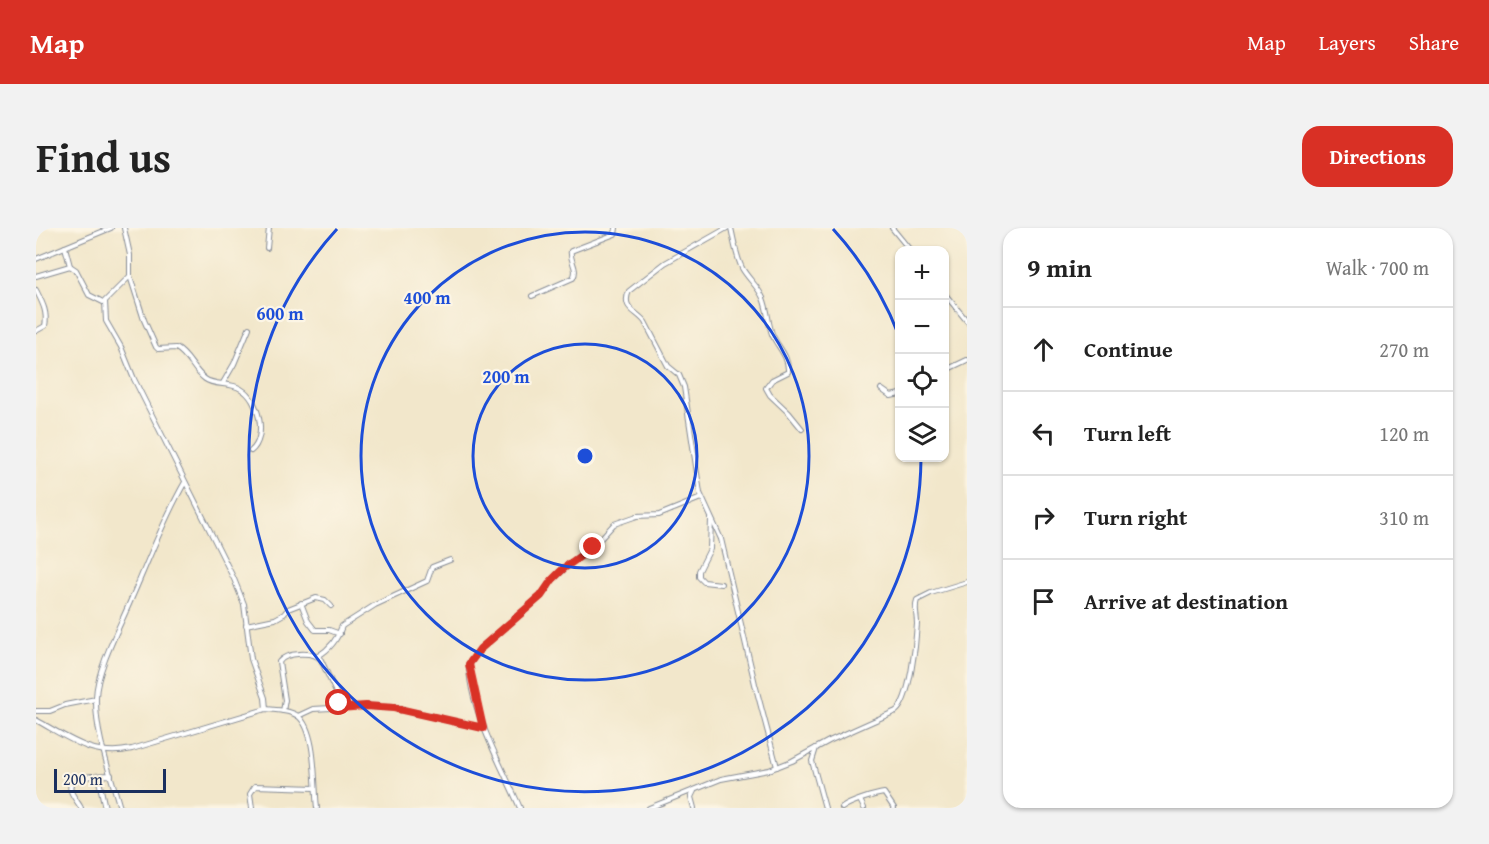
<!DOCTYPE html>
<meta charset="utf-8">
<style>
:root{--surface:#fff;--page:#f2f2f2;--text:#222;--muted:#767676;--line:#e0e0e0;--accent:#d93025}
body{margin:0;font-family:"Gentium Book Plus",serif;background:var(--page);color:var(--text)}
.controls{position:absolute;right:18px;top:18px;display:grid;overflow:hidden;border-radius:12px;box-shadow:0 2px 4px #0004}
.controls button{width:54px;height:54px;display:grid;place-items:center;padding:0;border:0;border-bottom:2px solid var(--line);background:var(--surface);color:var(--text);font:30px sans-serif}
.scale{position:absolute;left:18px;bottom:15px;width:112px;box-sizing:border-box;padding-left:6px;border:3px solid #1b2f5e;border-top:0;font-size:16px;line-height:21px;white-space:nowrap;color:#1b2f5e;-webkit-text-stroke:4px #fcf5e5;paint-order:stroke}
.stop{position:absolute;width:18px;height:18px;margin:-14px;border:4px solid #d93025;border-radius:50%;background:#fff}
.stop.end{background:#d93025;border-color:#fff;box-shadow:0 2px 6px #0008}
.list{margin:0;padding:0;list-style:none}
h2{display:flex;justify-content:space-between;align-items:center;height:78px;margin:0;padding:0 24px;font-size:26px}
h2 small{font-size:20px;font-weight:400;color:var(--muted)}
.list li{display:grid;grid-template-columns:39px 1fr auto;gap:18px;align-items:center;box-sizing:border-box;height:84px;padding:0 24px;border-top:2px solid var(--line)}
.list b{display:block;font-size:22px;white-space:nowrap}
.list em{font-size:20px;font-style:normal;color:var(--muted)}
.icon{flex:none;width:33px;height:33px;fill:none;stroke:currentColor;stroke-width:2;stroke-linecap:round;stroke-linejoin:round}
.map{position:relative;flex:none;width:931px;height:580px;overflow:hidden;border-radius:18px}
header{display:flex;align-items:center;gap:36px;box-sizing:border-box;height:84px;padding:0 30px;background:var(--accent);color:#fff}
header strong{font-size:28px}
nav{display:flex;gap:33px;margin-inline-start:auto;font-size:21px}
.intro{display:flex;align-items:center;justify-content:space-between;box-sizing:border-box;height:144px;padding:0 36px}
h1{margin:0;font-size:42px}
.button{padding:15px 27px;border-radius:18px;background:var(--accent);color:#fff;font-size:21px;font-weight:700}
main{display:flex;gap:36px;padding:0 36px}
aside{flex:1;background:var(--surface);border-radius:18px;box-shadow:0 2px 4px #0004}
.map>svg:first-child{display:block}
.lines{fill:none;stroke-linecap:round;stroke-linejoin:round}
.minor-casing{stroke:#868b94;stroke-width:6}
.minor{stroke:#fff;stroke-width:4}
.route{stroke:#d93025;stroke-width:8}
.ring{fill:none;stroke:#1d4ed8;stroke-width:3}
.centre{fill:#1d4ed8;stroke:#fcf5e5;stroke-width:3}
.ring-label{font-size:18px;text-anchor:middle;font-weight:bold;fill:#1d4ed8;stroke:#fcf5e5;stroke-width:4.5;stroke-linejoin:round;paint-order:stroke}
</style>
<header>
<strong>Map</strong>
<nav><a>Map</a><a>Layers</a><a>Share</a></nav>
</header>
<div class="intro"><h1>Find us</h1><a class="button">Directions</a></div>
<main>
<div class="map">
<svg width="931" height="580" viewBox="0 0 931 580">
<rect width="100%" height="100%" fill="#fcf5e5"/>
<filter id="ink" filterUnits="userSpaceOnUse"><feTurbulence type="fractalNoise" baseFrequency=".0167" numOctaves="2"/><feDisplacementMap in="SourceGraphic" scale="12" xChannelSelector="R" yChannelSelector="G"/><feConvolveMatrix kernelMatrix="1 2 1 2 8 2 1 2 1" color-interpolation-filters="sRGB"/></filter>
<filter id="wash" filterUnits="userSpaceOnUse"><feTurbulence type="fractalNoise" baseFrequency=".008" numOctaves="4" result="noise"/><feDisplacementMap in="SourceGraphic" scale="24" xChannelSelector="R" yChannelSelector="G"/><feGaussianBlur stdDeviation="1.35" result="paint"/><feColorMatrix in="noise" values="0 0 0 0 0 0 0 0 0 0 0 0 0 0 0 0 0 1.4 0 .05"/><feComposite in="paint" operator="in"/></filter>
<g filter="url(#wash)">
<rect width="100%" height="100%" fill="#f2e7cb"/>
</g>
<g filter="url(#ink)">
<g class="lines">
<g class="minor-casing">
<g id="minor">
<path d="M88,0L94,27V48L69,73L70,93L85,119L98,151L198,351L208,376L215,431L229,470L230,481"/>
<path d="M691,0L629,35L593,63C585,81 601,83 609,94L632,138L643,147L648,159L664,265L685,311L719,456L741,539"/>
<path d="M695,0C698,13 700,28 706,40C712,51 722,58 727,70C732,82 732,95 736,106C741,119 753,127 752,144L736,152L730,160L734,167L753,185L766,201"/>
<path d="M856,0L874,22"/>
<path d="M29,19L34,38"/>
<path d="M231,20L233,0"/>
<path d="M0,31L75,0"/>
<path d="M0,48L34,38L40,42L53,67L69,75"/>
<path d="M94,48L108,92L120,119L122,121L140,120C153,127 157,142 169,151C178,158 195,154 205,161C223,171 232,209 215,223"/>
<path d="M0,62C6,74 12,84 9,98L0,103"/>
<path d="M908,65L931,93"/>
<path d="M496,68L537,50C543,41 533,32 535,23L579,6L580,0"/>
<path d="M908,143L931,132"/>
<path d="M187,155L198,136L213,100"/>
<path d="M845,161L855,168L864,166"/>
<path d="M675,291L674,321L663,343V349L668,354L685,356"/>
<path d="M265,375L272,393L279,402H293L304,406"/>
<path d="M210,397L239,391L248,386L252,381L280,370L289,372L295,378"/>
<path d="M282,428C294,421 302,410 306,398L339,377L391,353L396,339L414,332"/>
<path d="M0,483H14L29,477L60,471"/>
<path d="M247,483L249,472L243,434C250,424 278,423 285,432L303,471V481"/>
<path d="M262,488L277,481L331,478L358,480L447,500"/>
<path d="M0,492C33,510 57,530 96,521L230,481C240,482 254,482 262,488C281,503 278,557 281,580"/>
<path d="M780,520L776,533L789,580"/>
<path d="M62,548L69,580"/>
<path d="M658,563L655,569L658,580"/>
<path d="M824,572L828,580"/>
<path d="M45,580C42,574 37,569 35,563C29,546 65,548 75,547"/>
<path d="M84,580C74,544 59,506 60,469C61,441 83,400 94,374C112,334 127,292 149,254"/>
<path d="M216,580L214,566L219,558L279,560"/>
<path d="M484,580C466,538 433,481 433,436L444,421L505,368L516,352L537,333L557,319L578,296L601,288L623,287L665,270"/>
<path d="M613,580L685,551L733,542L756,533L793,513L860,483C874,473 880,414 881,396C881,387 878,380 881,372L895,365L931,354"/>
<path d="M806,580C813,574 840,566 848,565L858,580"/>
</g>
</g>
<use href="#minor" class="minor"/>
</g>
</g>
<g class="lines" filter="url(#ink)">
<path class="route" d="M303,475V480L330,478L358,480L447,500L433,436L444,421L505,368L516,352L528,340L557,319"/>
</g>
<g class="ring">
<circle cx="549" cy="228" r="112"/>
<circle cx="549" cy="228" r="224"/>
<path d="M885 231A336 336 0 1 1 301 1M797 1A336 336 0 0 1 863 108"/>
</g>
<circle cx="549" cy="228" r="9" class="centre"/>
<g class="ring-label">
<text x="391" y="76">400 m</text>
<text x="244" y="92">600 m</text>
<text x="470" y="155">200 m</text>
</g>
</svg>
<div class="controls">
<button>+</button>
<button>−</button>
<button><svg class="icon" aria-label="locate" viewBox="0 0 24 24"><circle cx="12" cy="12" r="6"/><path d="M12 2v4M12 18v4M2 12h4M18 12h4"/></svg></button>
<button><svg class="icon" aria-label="layers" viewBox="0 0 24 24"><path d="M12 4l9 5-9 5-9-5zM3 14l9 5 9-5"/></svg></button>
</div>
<div class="scale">200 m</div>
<div class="stop" style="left:303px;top:475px"></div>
<div class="stop end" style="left:557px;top:319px"></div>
</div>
<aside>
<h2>9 min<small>Walk · 700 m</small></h2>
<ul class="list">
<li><svg class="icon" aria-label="ahead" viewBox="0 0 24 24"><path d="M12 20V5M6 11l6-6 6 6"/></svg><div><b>Continue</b></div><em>270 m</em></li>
<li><svg class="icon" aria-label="left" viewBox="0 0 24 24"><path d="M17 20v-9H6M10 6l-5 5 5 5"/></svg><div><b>Turn left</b></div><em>120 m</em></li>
<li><svg class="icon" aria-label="right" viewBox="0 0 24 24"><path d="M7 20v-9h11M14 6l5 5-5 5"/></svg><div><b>Turn right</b></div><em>310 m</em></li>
<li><svg class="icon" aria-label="arrive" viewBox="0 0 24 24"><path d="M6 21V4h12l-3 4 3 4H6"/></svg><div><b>Arrive at destination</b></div></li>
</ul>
</aside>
</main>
